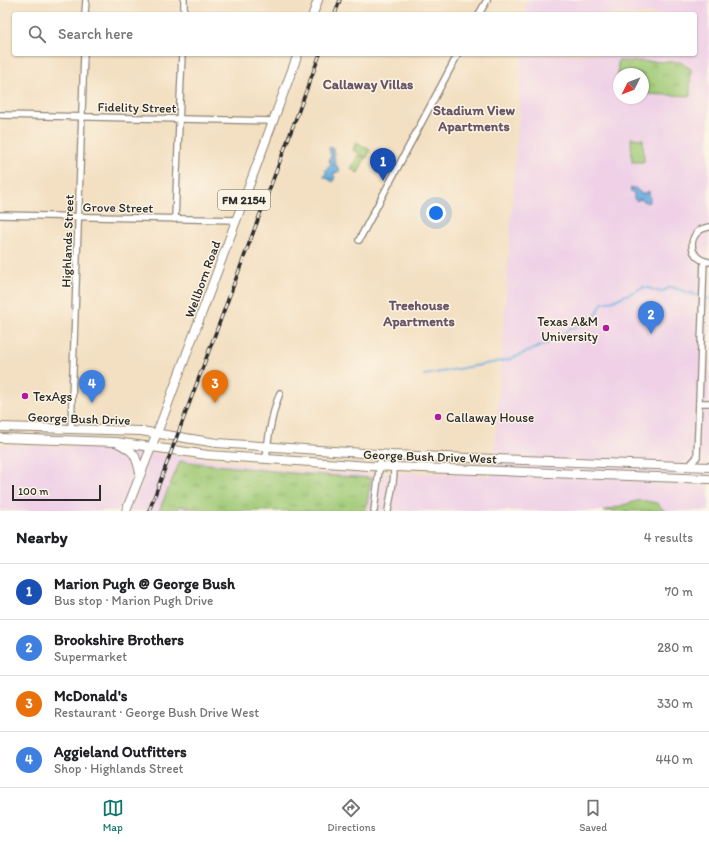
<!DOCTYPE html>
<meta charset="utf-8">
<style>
:root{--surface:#fff;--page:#f2f2f2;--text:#202124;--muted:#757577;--line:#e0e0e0;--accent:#0f766e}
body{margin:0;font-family:Itim,sans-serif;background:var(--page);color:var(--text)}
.compass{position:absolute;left:613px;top:68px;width:36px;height:36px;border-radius:50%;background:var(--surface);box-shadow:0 1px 3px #0004;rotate:228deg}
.scale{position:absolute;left:12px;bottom:10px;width:89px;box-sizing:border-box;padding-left:4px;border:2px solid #2b2b2b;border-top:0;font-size:11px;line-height:14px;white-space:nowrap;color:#2b2b2b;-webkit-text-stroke:3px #fcf5e5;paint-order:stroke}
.you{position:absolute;left:436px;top:213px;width:14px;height:14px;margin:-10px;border:3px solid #fff;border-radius:50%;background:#1a73e8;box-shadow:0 0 0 6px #1a73e833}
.badge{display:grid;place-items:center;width:26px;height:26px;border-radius:50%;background:var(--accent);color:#fff;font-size:13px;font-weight:700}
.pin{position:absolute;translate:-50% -33px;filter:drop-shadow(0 1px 2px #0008)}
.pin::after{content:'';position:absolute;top:21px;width:14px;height:12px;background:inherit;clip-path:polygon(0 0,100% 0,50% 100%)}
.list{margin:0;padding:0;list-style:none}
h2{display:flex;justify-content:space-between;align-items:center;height:52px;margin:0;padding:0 16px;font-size:17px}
h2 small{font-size:13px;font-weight:400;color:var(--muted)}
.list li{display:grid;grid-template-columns:26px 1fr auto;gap:12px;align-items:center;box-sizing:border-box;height:56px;padding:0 16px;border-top:1px solid var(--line)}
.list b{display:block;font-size:15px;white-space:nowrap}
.list p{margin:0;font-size:13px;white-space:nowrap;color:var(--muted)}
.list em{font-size:13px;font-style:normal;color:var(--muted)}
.icon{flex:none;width:22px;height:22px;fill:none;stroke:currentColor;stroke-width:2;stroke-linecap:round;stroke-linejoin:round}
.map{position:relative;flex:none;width:709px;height:511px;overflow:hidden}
.search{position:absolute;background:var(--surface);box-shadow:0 1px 3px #0004;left:12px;right:12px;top:12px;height:44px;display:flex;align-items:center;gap:10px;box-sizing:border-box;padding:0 14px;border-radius:4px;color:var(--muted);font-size:15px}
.sheet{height:276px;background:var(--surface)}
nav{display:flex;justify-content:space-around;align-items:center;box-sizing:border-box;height:56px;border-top:1px solid var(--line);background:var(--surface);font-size:11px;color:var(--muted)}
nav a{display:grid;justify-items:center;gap:2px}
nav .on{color:var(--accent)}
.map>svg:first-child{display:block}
.built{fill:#efd0e7;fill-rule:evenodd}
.grass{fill:url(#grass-tufts);stroke:#667a51}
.pitch{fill:#a0ca77;stroke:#667a51}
.water{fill:url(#water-ripples);stroke:#4a6c86}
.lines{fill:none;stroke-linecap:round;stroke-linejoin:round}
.stream{stroke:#6aaee0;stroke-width:2}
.street-casing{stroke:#8f8576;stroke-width:8}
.secondary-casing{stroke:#8f8576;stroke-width:10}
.primary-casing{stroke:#8f8576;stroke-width:10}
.street{stroke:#fff;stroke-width:5.5}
.secondary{stroke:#fff;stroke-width:8}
.primary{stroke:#fff;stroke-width:8}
.rail-casing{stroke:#2b2b2b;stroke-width:3.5}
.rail{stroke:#fcf5e5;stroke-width:2;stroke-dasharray:6;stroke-linecap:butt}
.poi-dot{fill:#b5179e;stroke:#fcf5e5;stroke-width:1.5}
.labels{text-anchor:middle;stroke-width:3;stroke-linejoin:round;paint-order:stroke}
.shield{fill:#fcf5e5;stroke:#6a6863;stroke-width:1}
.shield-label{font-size:12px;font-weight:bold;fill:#2b2b2b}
.street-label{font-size:13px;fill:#2b2b2b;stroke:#fcf5e5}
.poi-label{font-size:13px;fill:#2b2b2b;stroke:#fcf5e5;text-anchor:start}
.neighbourhood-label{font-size:14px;font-weight:bold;fill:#6a5567;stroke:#fcf5e5}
</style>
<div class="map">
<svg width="709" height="511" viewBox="0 0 709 511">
<defs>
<pattern id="grass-tufts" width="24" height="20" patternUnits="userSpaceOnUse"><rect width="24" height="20" fill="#a0ca77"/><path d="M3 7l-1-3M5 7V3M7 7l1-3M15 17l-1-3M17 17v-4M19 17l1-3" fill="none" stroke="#83a462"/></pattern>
<pattern id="water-ripples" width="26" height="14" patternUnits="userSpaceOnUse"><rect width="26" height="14" fill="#6aaee0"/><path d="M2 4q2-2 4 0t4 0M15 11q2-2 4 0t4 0" fill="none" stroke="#578eb6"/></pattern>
</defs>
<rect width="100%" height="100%" fill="#fcf5e5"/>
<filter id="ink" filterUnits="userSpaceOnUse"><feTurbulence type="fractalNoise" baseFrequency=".025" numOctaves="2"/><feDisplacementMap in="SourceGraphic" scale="8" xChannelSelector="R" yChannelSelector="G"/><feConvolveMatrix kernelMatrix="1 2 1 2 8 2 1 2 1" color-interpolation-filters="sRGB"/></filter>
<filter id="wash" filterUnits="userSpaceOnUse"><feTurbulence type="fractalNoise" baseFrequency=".012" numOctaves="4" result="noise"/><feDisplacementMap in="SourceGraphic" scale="16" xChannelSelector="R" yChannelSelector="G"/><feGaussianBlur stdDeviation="0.9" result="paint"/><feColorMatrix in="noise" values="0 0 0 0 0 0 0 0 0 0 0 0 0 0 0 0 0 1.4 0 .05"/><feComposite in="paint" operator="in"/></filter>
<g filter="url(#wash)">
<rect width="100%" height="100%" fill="#f3dfc1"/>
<path class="built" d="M526,0H709V511H0V445L76,447L181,456L288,470L373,475L408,473L493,476L523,54H695V14H525ZM619,74H643V98H619Z"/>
<g class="grass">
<path d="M618,61L680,62L691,69L690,96L643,94V74H619V94H617Z"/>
<path d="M180,461L291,473L371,478L366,511H210L179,506L178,511H159Z"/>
</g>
<g class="pitch">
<path d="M631,138L643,139L644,162H632Z"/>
<path d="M356,142L370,150L367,158L353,150Z"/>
<path d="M358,155L365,158L358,173L351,169Z"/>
<path d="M640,500L657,503L665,511H603Z"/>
</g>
<g class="water">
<path d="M333,147L335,163L340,171L333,174L335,177L333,182L323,176L326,174V169L331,165L329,160L331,156L329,148Z"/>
<path d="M631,188H635L642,194L649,191L650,201L647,203L640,199L637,201L634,199V193L630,191Z"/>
</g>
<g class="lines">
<path class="stream" d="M424,375L508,360L550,342L570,329L582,325L596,315L602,303L613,301L644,287L661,292L671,287L709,299"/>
</g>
</g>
<g filter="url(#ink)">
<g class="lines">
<g class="street-casing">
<g id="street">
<path d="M85,14L86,0"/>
<path d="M184,14V0"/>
<path d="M479,14L487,0"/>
<path d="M0,115L273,121"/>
<path d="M0,215L236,220"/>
<path d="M175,219L182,54"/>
<path d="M709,227C687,230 686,259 709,262"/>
<path d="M359,240L458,54"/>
<path d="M699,403H709"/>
<path d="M71,429L84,54"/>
<path d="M266,460C268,437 271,415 280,393"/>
<path d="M689,466L697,457L704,261"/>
<path d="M374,511L381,454"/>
<path d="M388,511C391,492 397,473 392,455"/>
</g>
</g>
<g class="secondary-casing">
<g id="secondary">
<path d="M0,427L141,431L217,443L392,455L709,467"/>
<path d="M0,438L116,442L208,455L369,466L709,479"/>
</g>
</g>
<g class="primary-casing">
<g id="primary">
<path d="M313,14L318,0"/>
<path d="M116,442C134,451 136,454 140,473"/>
<path d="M126,511L162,420L298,54"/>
</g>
</g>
<use href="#street" class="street"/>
<use href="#secondary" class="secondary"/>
<use href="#primary" class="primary"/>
<g class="rail-casing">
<g id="rail">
<path d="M335,14L340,0"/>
<path d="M149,511L320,54"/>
</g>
</g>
<use href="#rail" class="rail"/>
</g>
</g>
<g class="poi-dot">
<circle cx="606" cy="328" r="4"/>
<circle cx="25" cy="396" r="4"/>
<circle cx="438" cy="417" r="4"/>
</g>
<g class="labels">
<rect class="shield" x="218" y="190" width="52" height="20" rx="3"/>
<g class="shield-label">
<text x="244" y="204">FM 2154</text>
</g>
<g class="street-label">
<text transform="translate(137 107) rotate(1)" y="5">Fidelity Street</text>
<text transform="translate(118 207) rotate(1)" y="5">Grove Street</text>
<text transform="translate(67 241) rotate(-88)" y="5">Highlands Street</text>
<text transform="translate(202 279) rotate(-70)" y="5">Wellborn Road</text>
<text transform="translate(79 418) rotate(2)" y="5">George Bush Drive</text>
<text transform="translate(430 456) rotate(2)" y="5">George Bush Drive West</text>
</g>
<g class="poi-label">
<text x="598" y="326" text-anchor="end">Texas A&amp;M<tspan x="598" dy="15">University</tspan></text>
<text x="33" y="401">TexAgs</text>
<text x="446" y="422">Callaway House</text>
</g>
<g class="neighbourhood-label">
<text x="368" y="89">Callaway Villas</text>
<text x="474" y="115">Stadium View<tspan x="474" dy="16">Apartments</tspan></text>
<text x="419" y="310">Treehouse<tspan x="419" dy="16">Apartments</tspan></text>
</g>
</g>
</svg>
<svg class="compass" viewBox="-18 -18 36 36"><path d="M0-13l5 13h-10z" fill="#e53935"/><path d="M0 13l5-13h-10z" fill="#757577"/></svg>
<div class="scale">100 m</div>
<div class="you"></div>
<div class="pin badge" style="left:383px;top:181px;background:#1a4fb4">1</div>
<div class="pin badge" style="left:651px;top:334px;background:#3f7fe0">2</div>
<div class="pin badge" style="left:215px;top:403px;background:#e8710a">3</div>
<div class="pin badge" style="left:92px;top:403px;background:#3f7fe0">4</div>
<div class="search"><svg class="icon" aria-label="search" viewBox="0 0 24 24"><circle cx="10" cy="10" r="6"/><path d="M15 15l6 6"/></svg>Search here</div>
</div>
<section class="sheet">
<h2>Nearby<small>4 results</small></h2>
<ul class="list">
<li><span class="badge" style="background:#1a4fb4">1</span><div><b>Marion Pugh @ George Bush</b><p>Bus stop · Marion Pugh Drive</p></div><em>70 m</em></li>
<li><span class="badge" style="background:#3f7fe0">2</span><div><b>Brookshire Brothers</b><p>Supermarket</p></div><em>280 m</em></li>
<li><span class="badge" style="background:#e8710a">3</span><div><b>McDonald's</b><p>Restaurant · George Bush Drive West</p></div><em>330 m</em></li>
<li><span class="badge" style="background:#3f7fe0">4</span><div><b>Aggieland Outfitters</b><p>Shop · Highlands Street</p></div><em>440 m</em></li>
</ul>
</section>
<nav>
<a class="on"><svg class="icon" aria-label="map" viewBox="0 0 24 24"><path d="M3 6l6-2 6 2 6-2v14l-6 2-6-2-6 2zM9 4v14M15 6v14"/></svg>Map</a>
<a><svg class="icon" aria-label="directions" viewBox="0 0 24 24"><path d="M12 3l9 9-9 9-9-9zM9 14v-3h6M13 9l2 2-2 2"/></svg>Directions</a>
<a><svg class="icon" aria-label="saved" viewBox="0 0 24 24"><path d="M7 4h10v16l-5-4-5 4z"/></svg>Saved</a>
</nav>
